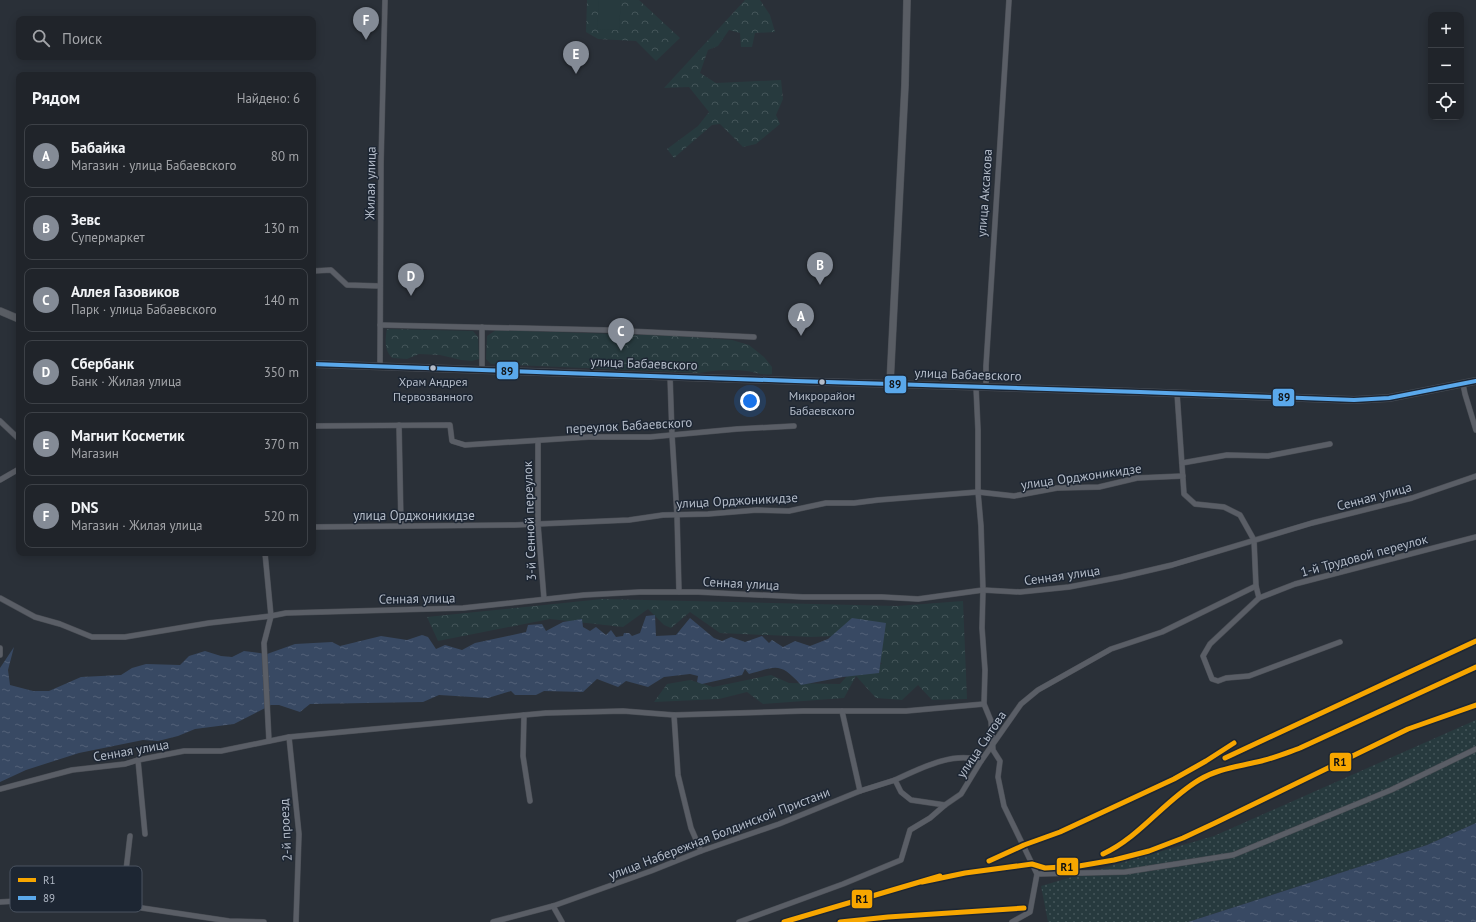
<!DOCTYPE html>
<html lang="ru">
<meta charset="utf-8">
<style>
:root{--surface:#20242a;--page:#2d3036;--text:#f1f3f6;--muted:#a2a4a8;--line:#3d4147;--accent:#848b96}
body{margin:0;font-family:"PT Sans",sans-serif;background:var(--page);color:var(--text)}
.controls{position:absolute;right:12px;top:12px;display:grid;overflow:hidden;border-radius:8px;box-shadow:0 2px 10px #0003}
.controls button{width:36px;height:36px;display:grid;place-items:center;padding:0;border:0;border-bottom:1px solid var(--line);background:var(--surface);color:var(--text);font:20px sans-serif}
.you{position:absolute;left:750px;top:401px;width:14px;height:14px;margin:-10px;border:3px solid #fff;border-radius:50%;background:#1a73e8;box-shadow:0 0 0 6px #1a73e833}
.badge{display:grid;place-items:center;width:26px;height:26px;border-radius:50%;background:var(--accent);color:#fff;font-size:13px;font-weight:700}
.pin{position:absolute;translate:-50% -33px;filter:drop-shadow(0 1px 2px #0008)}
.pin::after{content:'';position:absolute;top:21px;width:14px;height:12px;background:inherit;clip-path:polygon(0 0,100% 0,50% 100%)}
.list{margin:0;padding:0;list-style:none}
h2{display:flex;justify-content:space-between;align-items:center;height:52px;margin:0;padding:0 16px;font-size:17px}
h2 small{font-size:13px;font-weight:400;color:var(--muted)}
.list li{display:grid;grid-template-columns:26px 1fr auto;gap:12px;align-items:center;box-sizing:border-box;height:64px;margin:0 8px 8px;padding:0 8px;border:1px solid var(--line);border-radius:8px}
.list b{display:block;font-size:15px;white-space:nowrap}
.list p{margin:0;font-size:13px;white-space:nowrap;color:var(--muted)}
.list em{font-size:13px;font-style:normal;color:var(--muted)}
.icon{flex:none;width:22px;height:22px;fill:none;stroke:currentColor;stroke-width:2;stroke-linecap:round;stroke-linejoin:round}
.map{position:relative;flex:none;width:1476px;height:922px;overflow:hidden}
.search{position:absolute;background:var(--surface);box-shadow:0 2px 10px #0003;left:16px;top:16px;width:300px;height:44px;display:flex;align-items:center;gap:10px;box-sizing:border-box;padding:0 14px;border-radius:8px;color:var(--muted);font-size:15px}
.panel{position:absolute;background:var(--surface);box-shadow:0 2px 10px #0003;left:16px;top:72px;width:300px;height:484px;border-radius:8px}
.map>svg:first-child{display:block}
.grass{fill:url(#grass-dots)}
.forest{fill:url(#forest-crowns)}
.garden{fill:#273a3e}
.water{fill:url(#water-ripples)}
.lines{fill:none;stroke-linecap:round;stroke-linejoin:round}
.minor-casing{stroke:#484c53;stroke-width:6}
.secondary-casing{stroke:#484c53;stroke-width:8}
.minor{stroke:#5a5e66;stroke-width:5}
.secondary{stroke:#595d64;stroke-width:7}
.bus-1-casing{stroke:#1d2633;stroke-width:7}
.bus-1{stroke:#5aa8eb;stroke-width:4}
.rail-1-casing{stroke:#1d2633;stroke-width:8}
.rail-1{stroke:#f7a600;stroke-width:5}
.bus-dot{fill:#b4bcc9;stroke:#1d2633;stroke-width:1.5}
.labels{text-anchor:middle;stroke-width:3;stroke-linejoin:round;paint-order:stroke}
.bus-label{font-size:12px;fill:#b4bcc9;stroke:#1d2633}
.street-label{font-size:13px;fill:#b4bcc9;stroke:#1d2633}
.key{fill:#1d2633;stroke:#4a5360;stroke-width:1}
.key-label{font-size:11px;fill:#b4bcc9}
.line-badge{stroke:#1d2633;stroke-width:1.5}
.pale-badge-label{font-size:11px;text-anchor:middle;font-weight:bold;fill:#111}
</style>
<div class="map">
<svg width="1476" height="922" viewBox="0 0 1476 922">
<defs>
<pattern id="grass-dots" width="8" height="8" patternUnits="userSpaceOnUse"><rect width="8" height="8" fill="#273a3e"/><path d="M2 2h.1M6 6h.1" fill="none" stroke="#445559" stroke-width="1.8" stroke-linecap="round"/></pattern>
<pattern id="forest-crowns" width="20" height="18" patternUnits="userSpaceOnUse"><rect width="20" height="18" fill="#273a3e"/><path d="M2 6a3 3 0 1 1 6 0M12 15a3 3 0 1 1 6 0" fill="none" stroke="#445559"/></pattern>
<pattern id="water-ripples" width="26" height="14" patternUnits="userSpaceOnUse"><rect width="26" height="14" fill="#384963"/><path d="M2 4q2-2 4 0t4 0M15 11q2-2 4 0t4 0" fill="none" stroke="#526178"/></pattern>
</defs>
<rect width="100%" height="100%" fill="#2a3038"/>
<path class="grass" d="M1476,720V823L1427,845L1188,922H1048L1041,886L1214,836Z"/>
<g class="forest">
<path d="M587,0H639L680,38L656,61L636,41L598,39L586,32Z"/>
<path d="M745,0H760L770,15L775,32L755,33L752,47H741L740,33L729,30L718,46L708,50L700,73L716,83L781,80L783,99L776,115L780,124L756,144L743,147L720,124L712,125L674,158L667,149L698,126L709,112L689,87L664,88Z"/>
<path d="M387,329L473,331L478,337L479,359L472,361L461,360L440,355L419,354L407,359L392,358C384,350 385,339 387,329Z"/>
<path d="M496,330L680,336L732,340L749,345L764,357L772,367V374C763,376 756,372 747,371C732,369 715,370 700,373L491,364L486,359L487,336Z"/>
<path d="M602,599L897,606L963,601L967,699L932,700L918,685L902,700L876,698L856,676L844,698L763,704L747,692L719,699L654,702L667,684L690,680L713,687L771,675L789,683L840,684L855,667L882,664L859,635L811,637L720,633L690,612L671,628L664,625L648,609L623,627L550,619L438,641L427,617Z"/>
</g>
<path class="garden" d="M599,0H621L619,30L597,29Z"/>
<g class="water">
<path d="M655,615L656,636L676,635L690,618L714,638L722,641L731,637L745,642L762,636L769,643L772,640L783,647L795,641L810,646L828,639L852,618L886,623L879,673L843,677L801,685C780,662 777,666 749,674L745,669L742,675L702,684L697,682L698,676L690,674L664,677L648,687L626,681L618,687L597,679L583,692L544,691L536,695H515L511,691L488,698L439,695L423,702L310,704L300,712L279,705H271L234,724L195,729L178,736L158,741L143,740L79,753L26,770L0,782V668L14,647L8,670L10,685L33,691H49L81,677L121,675L132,668L146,664L180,665L189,656L205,651L221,656L232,657L244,651L267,654L295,644L332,642L340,646L381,636L407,640L422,635L428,637L436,649L445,645L462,650L475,643L526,632L528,625L542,624L546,631L563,622L582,619L583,627L590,631L596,627L606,635L611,630L616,637L623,636L624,633H629L632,636L640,633L646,616Z"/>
<path d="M1476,823V922H1188L1427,845Z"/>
</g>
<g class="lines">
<g class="minor-casing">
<g id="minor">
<path d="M313,271L331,270L347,285L380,286"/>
<path d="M380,325L605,330L754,337"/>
<path d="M380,367L381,163L385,0"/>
<path d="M482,370V327"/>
<path d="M670,376L672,435L677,515L679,592"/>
<path d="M1463,384L1465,394L1476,430"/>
<path d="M976,387L978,430V492L981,526L983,590L982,628L985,670L984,704L991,721L993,750L1000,761L998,777L1004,806L1037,874L1030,912L1012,922"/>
<path d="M986,387V366L1009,0"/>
<path d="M1177,393L1184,494L1195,504L1224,507L1240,515L1254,540L1256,586L1259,598L1210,644L1203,656L1212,679L1218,681L1226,678L1249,676L1340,642"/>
<path d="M0,421L19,439"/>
<path d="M399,425L401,525"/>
<path d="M313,426L450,425L452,441L465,445L589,437H650L737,429L794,426"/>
<path d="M538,441V524L544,599"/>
<path d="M1182,463L1227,455L1268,456L1330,444"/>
<path d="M0,480L19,469"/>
<path d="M313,527L515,525L629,520L663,515L708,514L757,510L789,511L826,503H854L878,500L978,492L1014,496L1057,488L1099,487L1137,478L1183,476"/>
<path d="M265,553L271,616L264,643L269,741"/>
<path d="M0,598L35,617L60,624L92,637H125L209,623L271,616L286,613L463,608L584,595L640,592H698L803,597H882L918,599L983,590L1020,592L1069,587L1121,577L1172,565L1312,523L1412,498L1476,476"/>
<path d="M1259,598L1295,584L1476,537"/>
<path d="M0,648V655"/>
<path d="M842,711L860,791"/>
<path d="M524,715L523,756L530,801"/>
<path d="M674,715L678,775L691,828L701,851"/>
<path d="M289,737L299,834L296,922"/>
<path d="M138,760L145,834"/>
<path d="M895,780C919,769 955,750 981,761"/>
<path d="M0,789L72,770L125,764L138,760L184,751H221L289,737L546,713L623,711L674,715L803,711H906L984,704"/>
<path d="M1037,874L1125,872L1233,855L1391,790L1476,749"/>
<path d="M0,902L35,900L122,905L229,921L264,922"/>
<path d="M122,905L130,836"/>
<path d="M553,906L562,922"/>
<path d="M493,922L553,906L651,871L701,851L779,824L860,791L895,780L901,792L911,800L945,805"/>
<path d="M739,922L843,884L901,860L910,830L930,818L945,805L961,794L981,761L1021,704L1038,690L1111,649L1162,632L1256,586"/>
</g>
</g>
<g class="secondary-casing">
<g id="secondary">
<path d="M0,311L19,319"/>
<path d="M313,364L795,381L1140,392L1354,400L1389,398L1476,381"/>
<path d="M890,384L905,85L907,0"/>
</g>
</g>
<use href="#minor" class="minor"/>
<use href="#secondary" class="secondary"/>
<g class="bus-1-casing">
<path id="bus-1" d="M313,364L795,381L1140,392L1354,400L1389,398L1476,381"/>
</g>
<use href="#bus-1" class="bus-1"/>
<g class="rail-1-casing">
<g id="rail-1">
<path d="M1225,758L1476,641"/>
<path d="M1103,854C1140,837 1164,801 1199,780C1217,769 1236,767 1257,762C1272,759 1286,753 1300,748L1476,667"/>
<path d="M989,861L1024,845L1060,832L1174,779L1206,761L1234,743"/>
<path d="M922,882L965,873L1032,864L1045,868L1079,866L1114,860L1149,851L1183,838L1215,823L1408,729L1476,705"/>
<path d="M784,922L940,876"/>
<path d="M840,922L888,917L1024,908"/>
</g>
</g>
<use href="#rail-1" class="rail-1"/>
</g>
<g class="bus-dot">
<circle cx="433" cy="368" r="3.5"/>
<circle cx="822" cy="382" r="3.5"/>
</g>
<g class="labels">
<g class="bus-label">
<text x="433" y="386">Храм Андрея<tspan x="433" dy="15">Первозванного</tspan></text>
<text x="822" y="400">Микрорайон<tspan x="822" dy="15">Бабаевского</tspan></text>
</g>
<g class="street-label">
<text transform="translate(370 183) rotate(-89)" y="5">Жилая улица</text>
<text transform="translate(984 193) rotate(-86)" y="5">улица Аксакова</text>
<text transform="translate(644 363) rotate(2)" y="5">улица Бабаевского</text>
<text transform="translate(968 374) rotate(2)" y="5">улица Бабаевского</text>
<text transform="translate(629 425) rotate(-3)" y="5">переулок Бабаевского</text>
<text transform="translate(1081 476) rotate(-8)" y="5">улица Орджоникидзе</text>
<text transform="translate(1374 496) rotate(-15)" y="5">Сенная улица</text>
<text transform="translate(737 500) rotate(-3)" y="5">улица Орджоникидзе</text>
<text x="414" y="520">улица Орджоникидзе</text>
<text transform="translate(529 521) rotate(-92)" y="5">3-й Сенной переулок</text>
<text transform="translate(1364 555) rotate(-15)" y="5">1-й Трудовой переулок</text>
<text transform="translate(1062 575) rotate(-8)" y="5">Сенная улица</text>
<text transform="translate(741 583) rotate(3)" y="5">Сенная улица</text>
<text transform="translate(417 598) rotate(-1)" y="5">Сенная улица</text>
<text transform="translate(981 744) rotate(-56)" y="5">улица Сытова</text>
<text transform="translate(131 750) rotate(-10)" y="5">Сенная улица</text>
<text transform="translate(285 830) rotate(-93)" y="5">2-й проезд</text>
<text transform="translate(719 833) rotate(-21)" y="5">улица Набережная Болдинской Пристани</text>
</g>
</g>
<rect x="10" y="866" width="132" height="46" rx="6" class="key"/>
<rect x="18" y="878" width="18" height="4" fill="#f7a600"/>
<rect x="18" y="896" width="18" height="4" fill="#5aa8eb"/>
<g class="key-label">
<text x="43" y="884">R1</text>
<text x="43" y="902">89</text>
</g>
<g class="line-badge">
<rect x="496" y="361" width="23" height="19" rx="4" fill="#5aa8eb"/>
<rect x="884" y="375" width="23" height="19" rx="4" fill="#5aa8eb"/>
<rect x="1272" y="388" width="23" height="19" rx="4" fill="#5aa8eb"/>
<rect x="1329" y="752" width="23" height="20" rx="4" fill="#f7a600"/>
<rect x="1056" y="857" width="23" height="19" rx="4" fill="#f7a600"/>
<rect x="851" y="889" width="22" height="20" rx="4" fill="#f7a600"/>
</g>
<g class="pale-badge-label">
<text x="507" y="375">89</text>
<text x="895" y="388">89</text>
<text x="1284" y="401">89</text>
<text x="1340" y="766">R1</text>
<text x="1067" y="871">R1</text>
<text x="862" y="903">R1</text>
</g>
</svg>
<div class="controls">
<button>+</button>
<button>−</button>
<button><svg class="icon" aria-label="locate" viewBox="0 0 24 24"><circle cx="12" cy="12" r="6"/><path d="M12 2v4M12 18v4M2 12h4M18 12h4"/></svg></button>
</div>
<div class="you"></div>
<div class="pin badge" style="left:801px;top:336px">A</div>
<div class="pin badge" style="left:820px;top:285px">B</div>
<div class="pin badge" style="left:621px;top:351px">C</div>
<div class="pin badge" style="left:411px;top:296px">D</div>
<div class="pin badge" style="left:576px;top:74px">E</div>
<div class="pin badge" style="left:366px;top:40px">F</div>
<div class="search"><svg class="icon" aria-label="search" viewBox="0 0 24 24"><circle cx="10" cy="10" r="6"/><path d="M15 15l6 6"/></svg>Поиск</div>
<section class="panel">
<h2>Рядом<small>Найдено: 6</small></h2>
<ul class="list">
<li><span class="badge">A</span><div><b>Бабайка</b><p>Магазин · улица Бабаевского</p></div><em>80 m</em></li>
<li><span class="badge">B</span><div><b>Зевс</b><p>Супермаркет</p></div><em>130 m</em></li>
<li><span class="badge">C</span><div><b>Аллея Газовиков</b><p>Парк · улица Бабаевского</p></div><em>140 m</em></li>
<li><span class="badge">D</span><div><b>Сбербанк</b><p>Банк · Жилая улица</p></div><em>350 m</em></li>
<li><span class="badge">E</span><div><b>Магнит Косметик</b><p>Магазин</p></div><em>370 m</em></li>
<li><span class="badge">F</span><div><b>DNS</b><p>Магазин · Жилая улица</p></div><em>520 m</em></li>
</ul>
</section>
</div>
